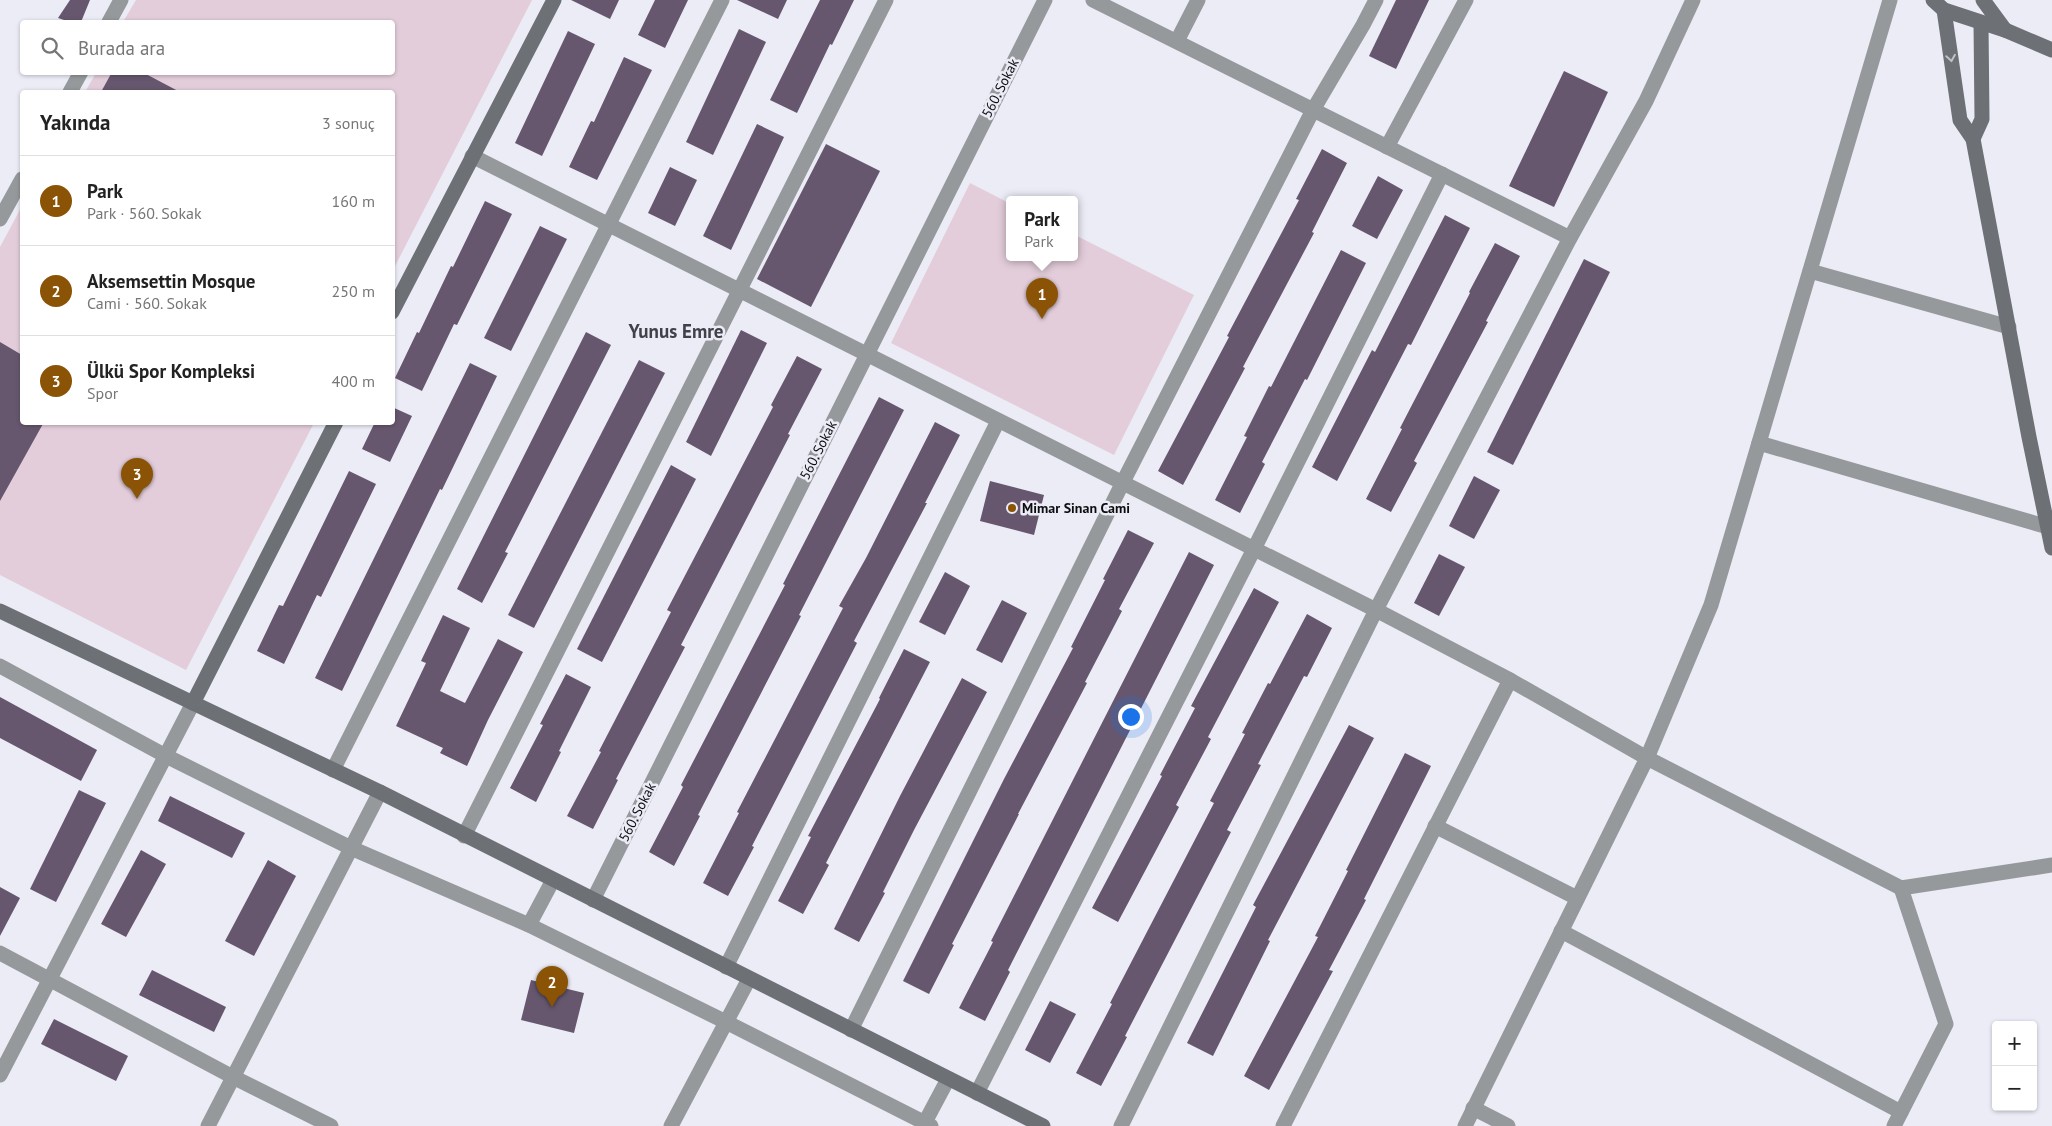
<!DOCTYPE html>
<html lang="tr">
<meta charset="utf-8">
<style>
:root{--surface:#fff;--page:#f2f2f2;--text:#222;--muted:#767676;--line:#e0e0e0;--accent:#8a5306}
body{margin:0;font-family:"PT Sans",sans-serif;background:var(--page);color:var(--text)}
.controls{position:absolute;right:15px;bottom:15px;display:grid;overflow:hidden;border-radius:5px;box-shadow:0 1px 4px #0004}
.controls button{width:45px;height:45px;display:grid;place-items:center;padding:0;border:0;border-bottom:1px solid var(--line);background:var(--surface);color:var(--text);font:25px sans-serif}
.you{position:absolute;left:1130px;top:716px;width:18px;height:18px;margin:-12px;border:4px solid #fff;border-radius:50%;background:#1a73e8;box-shadow:0 0 0 8px #1a73e833}
.badge{display:grid;place-items:center;width:32px;height:32px;border-radius:50%;background:var(--accent);color:#fff;font-size:16px;font-weight:700}
.pin{position:absolute;translate:-50% -41px;filter:drop-shadow(0 1px 2px #0008)}
.pin::after{content:'';position:absolute;top:26px;width:18px;height:15px;background:inherit;clip-path:polygon(0 0,100% 0,50% 100%)}
.popup{position:absolute;left:1006px;top:196px;width:72px;height:65px;box-sizing:border-box;display:grid;place-content:center;border-radius:5px;background:var(--surface);filter:drop-shadow(0 1px 4px #0005);font-size:16px;white-space:nowrap;color:var(--muted)}
.popup b{font-size:19px;color:var(--text)}
.popup::after{content:'';position:absolute;left:50%;top:100%;margin-left:-10px;border:10px solid transparent;border-top-color:var(--surface)}
.list{margin:0;padding:0;list-style:none}
h2{display:flex;justify-content:space-between;align-items:center;height:65px;margin:0;padding:0 20px;font-size:21px}
h2 small{font-size:16px;font-weight:400;color:var(--muted)}
.list li{display:grid;grid-template-columns:32px 1fr auto;gap:15px;align-items:center;box-sizing:border-box;height:90px;padding:0 20px;border-top:1px solid var(--line)}
.list b{display:block;font-size:19px;white-space:nowrap}
.list p{margin:0;font-size:16px;white-space:nowrap;color:var(--muted)}
.list em{font-size:16px;font-style:normal;color:var(--muted)}
.icon{flex:none;width:28px;height:28px;fill:none;stroke:currentColor;stroke-width:2;stroke-linecap:round;stroke-linejoin:round}
.map{position:relative;flex:none;width:2052px;height:1126px;overflow:hidden}
.search{position:absolute;background:var(--surface);box-shadow:0 1px 4px #0004;left:20px;top:20px;width:375px;height:55px;display:flex;align-items:center;gap:12px;box-sizing:border-box;padding:0 18px;border-radius:5px;color:var(--muted);font-size:19px}
.panel{position:absolute;background:var(--surface);box-shadow:0 1px 4px #0004;left:20px;top:90px;width:375px;height:335px;border-radius:5px}
.map>svg:first-child{display:block}
.green{fill:#e3cdda}
.building{fill:#66576f}
.lines{fill:none;stroke-linecap:round;stroke-linejoin:round}
.street{stroke:#96999c;stroke-width:15}
.secondary{stroke:#6d7176;stroke-width:15}
.oneway{stroke:#bfc1c9}
.poi-dot{fill:#8a5306;stroke:#ebecf6;stroke-width:2}
.labels{text-anchor:middle;stroke-width:5;stroke-linejoin:round;paint-order:stroke}
.street-label{font-size:14px;fill:#0d0d10;stroke:#ebecf6}
.poi-label{font-size:14px;font-weight:bold;fill:#0d0d10;stroke:#ebecf6;text-anchor:start}
.district-label{font-size:19px;font-weight:bold;fill:#414149;stroke:#ebecf6}
</style>
<div class="map">
<svg width="2052" height="1126" viewBox="0 0 2052 1126">
<rect width="100%" height="100%" fill="#ebecf6"/>
<g class="green">
<path d="M136,0H532L393,270L392,92H85L96,73L392,72V22H123Z"/>
<path d="M970,183L1009,203L1010,258H1074L1075,235L1194,295L1114,455L891,343Z"/>
<path d="M22,206V422L314,423L186,670L0,575V247Z"/>
</g>
<g class="building">
<path d="M70,0H90L81,22H70L58,18Z"/>
<path d="M571,0H619L610,19Z"/>
<path d="M655,0H688L665,48L638,35Z"/>
<path d="M737,0H787L778,19Z"/>
<path d="M820,0H854L832,45L830,44L797,113L770,100Z"/>
<path d="M1396,0H1429L1396,69L1369,56Z"/>
<path d="M739,29L766,42L713,155L686,142Z"/>
<path d="M568,31L595,44L542,156L515,143Z"/>
<path d="M624,57L652,70L597,180L569,167L591,121L594,122Z"/>
<path d="M1564,71L1608,92L1554,207L1509,186Z"/>
<path d="M112,72H142L180,92H101Z"/>
<path d="M757,124L784,137L731,250L703,236Z"/>
<path d="M826,144L880,171L811,307L757,279Z"/>
<path d="M1322,149L1347,163L1312,232L1314,233L1243,367L1245,368L1183,485L1158,471L1229,337L1227,336L1299,200L1296,199Z"/>
<path d="M670,167L697,180L675,226L648,213Z"/>
<path d="M1378,176L1403,190L1377,239L1352,226Z"/>
<path d="M485,201L512,214L457,325L454,324L422,391L395,378L417,332L419,333L451,266L453,267Z"/>
<path d="M1445,215L1470,228L1411,345L1408,344L1337,481L1312,467L1372,350L1375,352Z"/>
<path d="M540,226L567,239L511,351L484,338Z"/>
<path d="M1495,243L1520,256L1486,321L1488,322L1414,461L1417,463L1391,512L1366,499L1402,429L1400,428L1470,293L1469,292Z"/>
<path d="M1341,250L1366,263L1307,380L1305,379L1262,462L1265,464L1240,513L1215,500L1247,437L1244,436L1269,386L1271,387Z"/>
<path d="M1584,259L1610,272L1513,465L1487,452Z"/>
<path d="M741,330L767,343L711,456L686,442Z"/>
<path d="M586,332L611,345L505,552L508,553L482,603L457,589Z"/>
<path d="M0,342L22,355V422H44L0,501Z"/>
<path d="M797,356L822,369L788,434L790,435L681,645L685,647L616,779L618,780L593,829L567,816L601,752L599,751L671,612L667,610L773,407L771,405Z"/>
<path d="M639,360L665,373L534,628L508,615Z"/>
<path d="M470,363L497,376L442,490L440,489L342,691L315,678Z"/>
<path d="M879,397L904,410L799,615L801,616L698,815L700,816L674,866L649,852L683,787L681,785L785,585L783,584Z"/>
<path d="M392,407L412,416L390,462L362,449L375,422H392Z"/>
<path d="M935,422L960,435L925,503H927L854,641L857,643L752,846L754,847L728,896L703,883L739,813L737,812L843,608L839,606L866,558Z"/>
<path d="M671,465L696,479L602,662L577,649Z"/>
<path d="M349,471L376,484L321,597L317,595L284,664L257,651L279,605L283,606Z"/>
<path d="M1474,476L1500,490L1474,539L1449,526Z"/>
<path d="M990,481L1044,495L1034,535L980,521Z"/>
<path d="M1128,530L1154,543L1119,609L1122,611L1085,682L1087,683L1018,814H1019L952,944L954,945L929,994L903,981L1004,779L1073,648L1071,647L1105,580L1103,579Z"/>
<path d="M1189,552L1214,565L1008,970L1010,972L985,1021L959,1008L993,942L991,941Z"/>
<path d="M1439,554L1465,567L1439,616L1414,603Z"/>
<path d="M945,572L970,586L945,635L919,622Z"/>
<path d="M1254,588L1279,602L1208,737L1211,739L1176,805L1179,807L1118,922L1092,908L1162,776L1160,775L1195,708L1191,706Z"/>
<path d="M1002,600L1027,613L1002,663L976,650Z"/>
<path d="M1307,614L1332,628L1307,677L1304,676L1258,764L1261,765L1227,830L1231,832L1125,1036L1127,1037L1101,1086L1076,1073L1112,1004L1110,1003L1214,803L1210,801L1245,734L1242,733L1268,683L1270,684Z"/>
<path d="M443,615L470,628L440,691L465,703L498,639L523,652L488,720L467,766L440,753L443,748L396,726L426,663L421,661Z"/>
<path d="M904,649L930,662L826,863L829,865L803,914L778,901L811,837L808,836L880,699L879,698Z"/>
<path d="M566,674L591,687L559,751L561,752L536,802L510,788L543,725L540,724Z"/>
<path d="M962,678L987,692L914,830L883,892L885,893L859,942L834,929L900,796Z"/>
<path d="M0,697L97,750L81,781L0,738Z"/>
<path d="M1349,725L1374,738L1268,940L1270,941L1213,1056L1187,1043L1256,907L1253,905Z"/>
<path d="M1405,753L1431,766L1364,899L1366,900L1329,970L1333,971L1269,1090L1244,1076L1318,937L1315,936L1348,871L1346,870Z"/>
<path d="M79,790L106,803L56,902L30,889Z"/>
<path d="M170,796L245,833L232,858L158,821Z"/>
<path d="M141,850L166,864L126,937L101,924Z"/>
<path d="M268,860L296,876L254,956L225,941Z"/>
<path d="M0,887L20,898L0,936Z"/>
<path d="M152,970L226,1007L214,1032L139,995Z"/>
<path d="M531,980L584,993L574,1033L521,1020Z"/>
<path d="M1050,1001L1076,1014L1050,1063L1025,1050Z"/>
<path d="M54,1019L128,1056L116,1081L41,1044Z"/>
</g>
<g class="lines">
<g class="street">
<path d="M1093,0L1570,238"/>
<path d="M1890,0L1711,605L1647,758L1901,888L1946,1024L1894,1126"/>
<path d="M109,22L121,0"/>
<path d="M1177,41L1198,0"/>
<path d="M70,92L81,72"/>
<path d="M1387,147L1466,0"/>
<path d="M472,156L1376,610L1510,680L1647,758L1465,1126"/>
<path d="M0,219L22,179"/>
<path d="M1810,271L2009,327"/>
<path d="M1759,443L2048,527"/>
<path d="M0,666L166,756L351,848L529,925L726,1022L931,1126"/>
<path d="M333,770L722,0"/>
<path d="M1435,826L1577,898"/>
<path d="M464,836L886,0"/>
<path d="M1901,888L2052,865"/>
<path d="M593,900L1045,0"/>
<path d="M529,925L553,880"/>
<path d="M1561,931L1901,1112"/>
<path d="M0,953L233,1077L331,1126"/>
<path d="M726,967L998,421"/>
<path d="M851,1030L1122,484L1313,110L1363,25L1376,0"/>
<path d="M0,1075L193,703"/>
<path d="M977,1093L1254,549L1442,174"/>
<path d="M1473,1108L1508,1126"/>
<path d="M208,1126L380,792"/>
<path d="M671,1126L749,979"/>
<path d="M923,1126L948,1079"/>
<path d="M1121,1126L1376,610L1570,238L1646,101L1693,0"/>
<path d="M1283,1126L1510,680"/>
</g>
<g class="secondary">
<path d="M1933,0L1944,10L2005,30L2052,50"/>
<path d="M1983,0L2005,30"/>
<path d="M1944,10L1960,120L1973,139L2029,437L2052,548"/>
<path d="M1973,139L1982,119L1981,23"/>
<path d="M392,312L554,0"/>
<path d="M0,611L380,792L1043,1126"/>
<path d="M193,703L336,422"/>
</g>
</g>
<defs><path id="oneway-chevron" d="M-2-3.5L2.5 0L-2 3.5" fill="none" stroke-width="1.6" stroke-linecap="round" stroke-linejoin="round" transform="scale(1.25)"/></defs>
<use class="oneway" href="#oneway-chevron" transform="translate(1951 58) rotate(81)"/>
<circle class="poi-dot" cx="1012" cy="508" r="5"/>
<g class="labels">
<g class="street-label">
<text transform="translate(1000 88) rotate(-63)" y="5">560. Sokak</text>
<text transform="translate(818 450) rotate(-63)" y="5">560. Sokak</text>
<text transform="translate(637 812) rotate(-63)" y="5">560. Sokak</text>
</g>
<g class="poi-label">
<text x="1022" y="513">Mimar Sinan Cami</text>
</g>
<g class="district-label">
<text x="676" y="338">Yunus Emre</text>
</g>
</g>
</svg>
<div class="controls">
<button>+</button>
<button>−</button>
</div>
<div class="you"></div>
<div class="pin badge" style="left:1042px;top:319px">1</div>
<div class="popup"><b>Park</b>Park</div>
<div class="pin badge" style="left:552px;top:1007px">2</div>
<div class="pin badge" style="left:137px;top:499px">3</div>
<div class="search"><svg class="icon" aria-label="search" viewBox="0 0 24 24"><circle cx="10" cy="10" r="6"/><path d="M15 15l6 6"/></svg>Burada ara</div>
<section class="panel">
<h2>Yakında<small>3 sonuç</small></h2>
<ul class="list">
<li><span class="badge">1</span><div><b>Park</b><p>Park · 560. Sokak</p></div><em>160 m</em></li>
<li><span class="badge">2</span><div><b>Aksemsettin Mosque</b><p>Cami · 560. Sokak</p></div><em>250 m</em></li>
<li><span class="badge">3</span><div><b>Ülkü Spor Kompleksi</b><p>Spor</p></div><em>400 m</em></li>
</ul>
</section>
</div>
